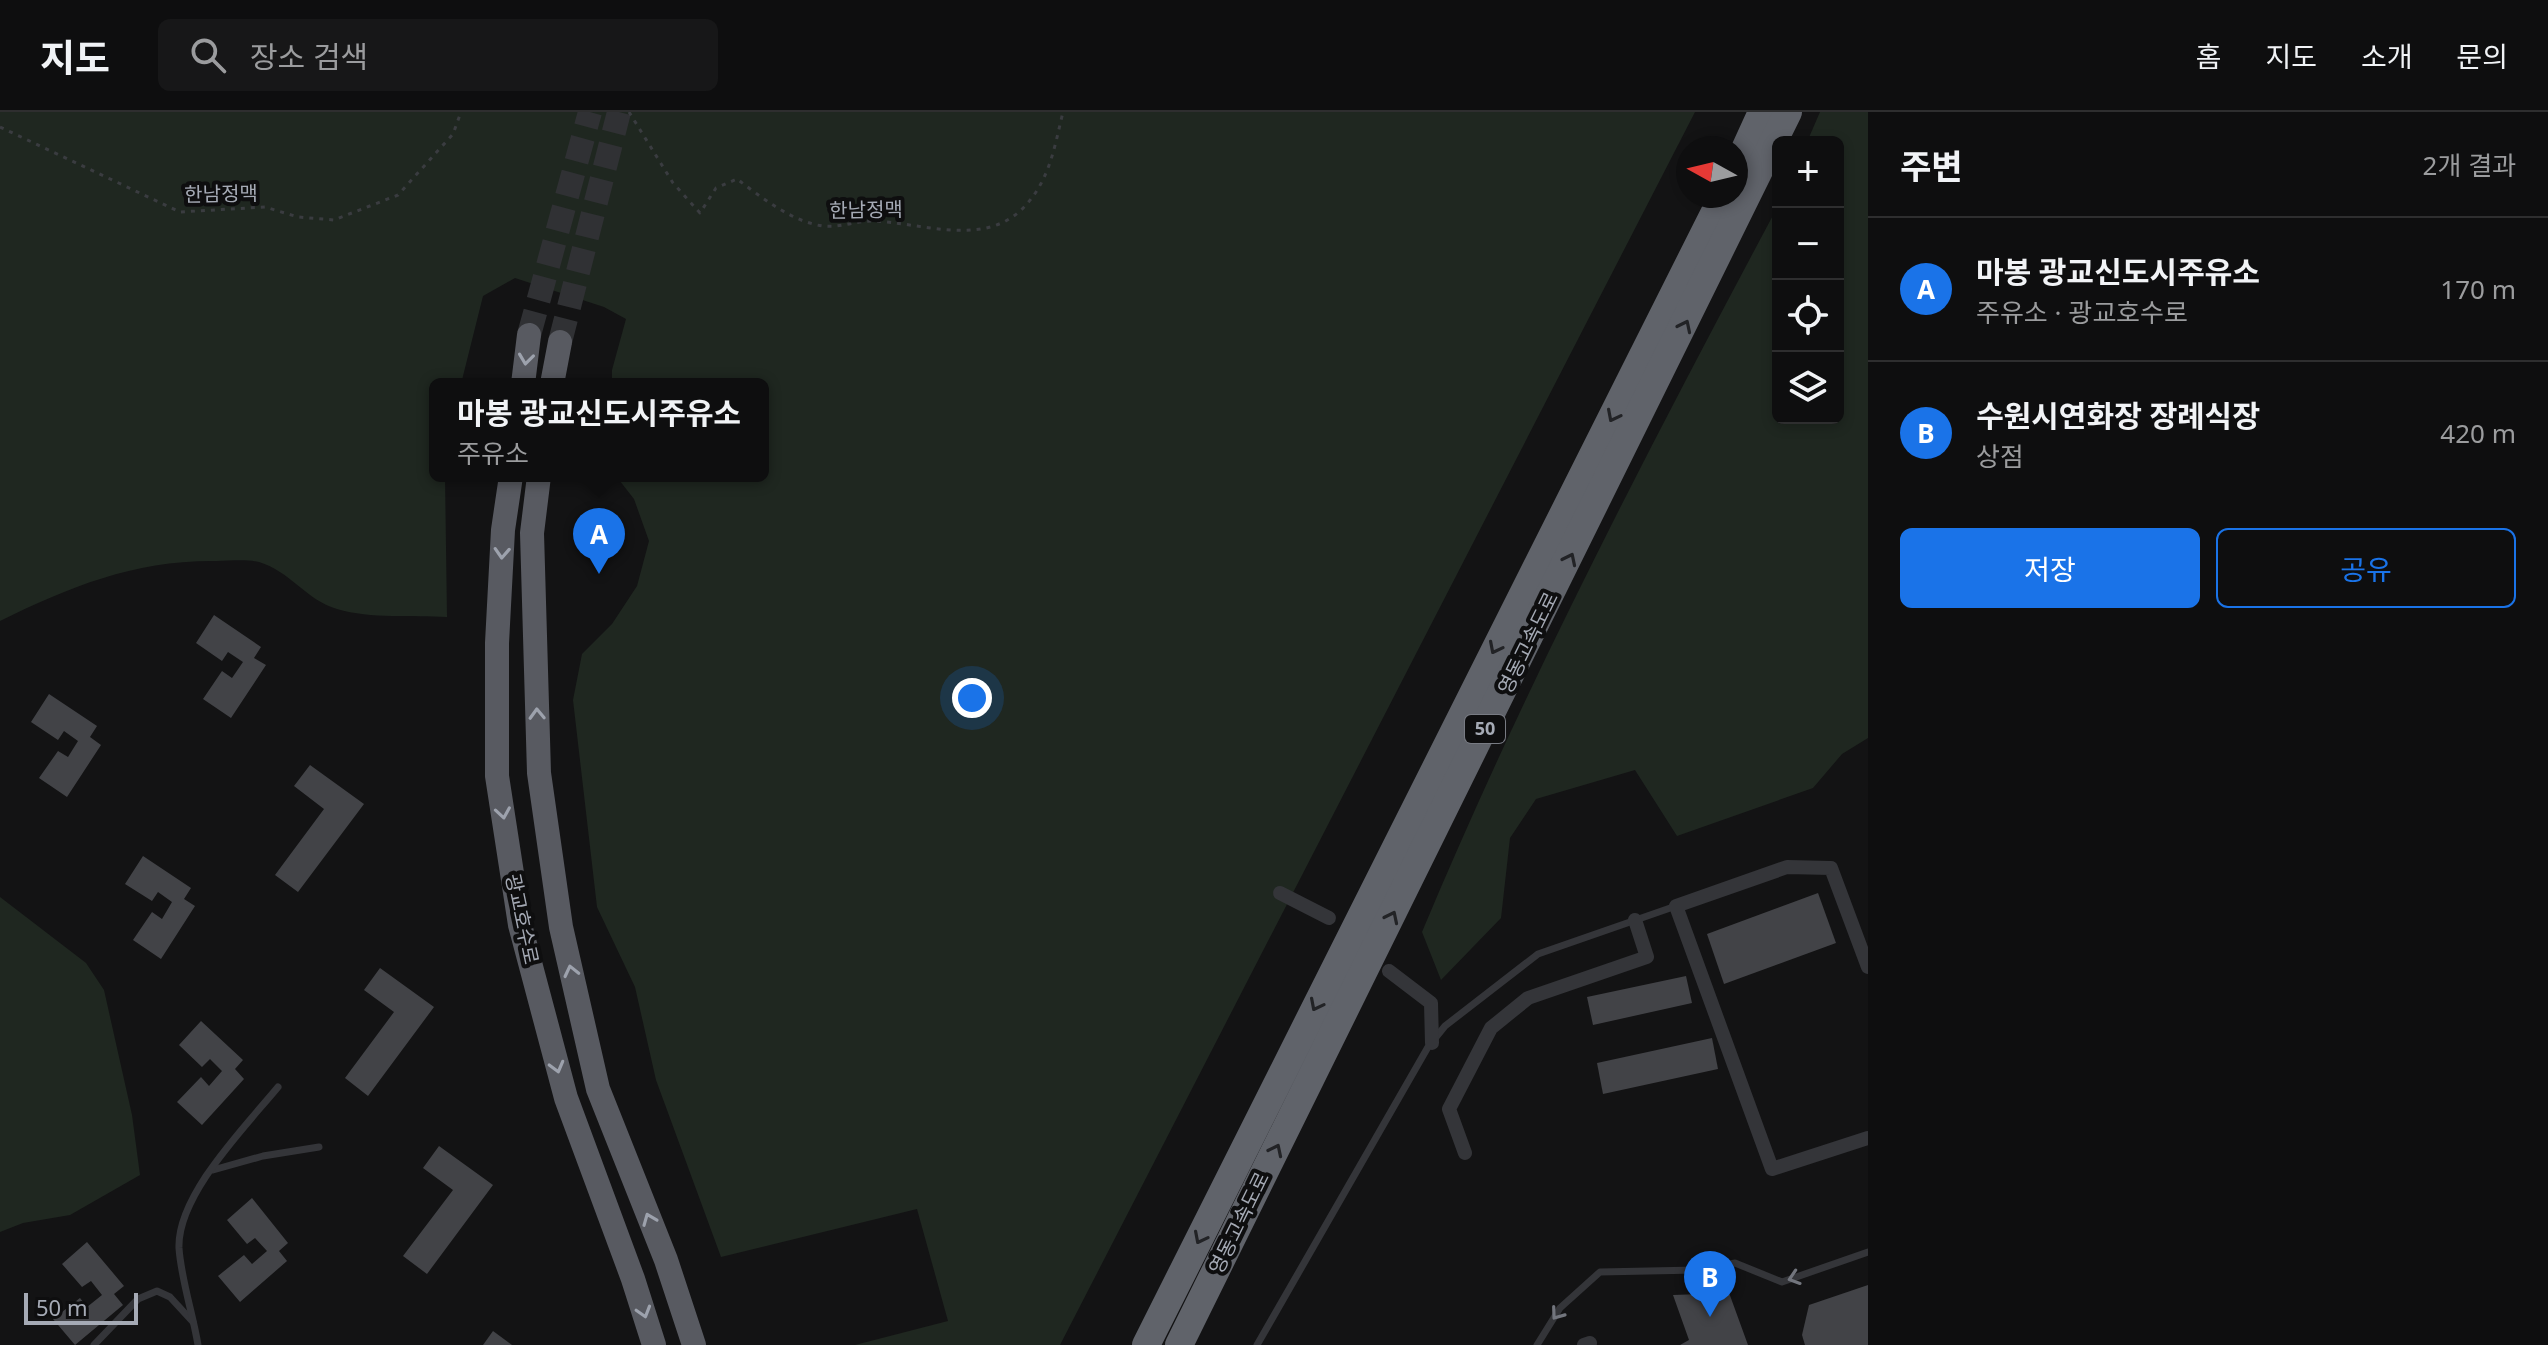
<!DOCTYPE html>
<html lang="ko">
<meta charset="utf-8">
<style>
:root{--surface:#0e0e0f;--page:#171718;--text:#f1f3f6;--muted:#9b9c9e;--line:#2e2e2f;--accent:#1a73e8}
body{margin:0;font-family:"Noto Sans","Noto Sans KR",sans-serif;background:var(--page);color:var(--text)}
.controls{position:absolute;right:24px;top:24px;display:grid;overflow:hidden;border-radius:12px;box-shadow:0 4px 12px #0003}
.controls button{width:72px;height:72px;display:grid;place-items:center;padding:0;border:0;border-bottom:2px solid var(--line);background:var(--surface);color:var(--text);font:40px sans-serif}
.compass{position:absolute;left:1676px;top:24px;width:72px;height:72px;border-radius:50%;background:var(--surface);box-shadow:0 4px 12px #0003;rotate:278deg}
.scale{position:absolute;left:24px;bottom:20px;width:114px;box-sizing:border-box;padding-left:8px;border:4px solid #a5aab5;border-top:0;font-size:22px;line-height:28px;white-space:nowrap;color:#a5aab5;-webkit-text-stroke:6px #0e0e0f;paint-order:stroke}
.you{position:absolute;left:972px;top:586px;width:28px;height:28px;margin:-20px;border:6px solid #fff;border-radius:50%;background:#1a73e8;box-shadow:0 0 0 12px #1a73e833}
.badge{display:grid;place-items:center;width:52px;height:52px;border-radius:50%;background:var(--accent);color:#fff;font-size:26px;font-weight:700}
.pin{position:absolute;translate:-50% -66px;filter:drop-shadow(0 2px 4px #0008)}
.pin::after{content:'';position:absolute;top:42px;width:28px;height:24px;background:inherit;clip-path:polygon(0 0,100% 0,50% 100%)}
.popup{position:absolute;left:429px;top:266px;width:340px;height:104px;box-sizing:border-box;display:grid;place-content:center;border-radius:12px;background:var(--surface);filter:drop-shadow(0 2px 6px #0005);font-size:26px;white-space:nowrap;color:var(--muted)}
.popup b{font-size:30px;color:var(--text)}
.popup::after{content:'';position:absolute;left:50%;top:100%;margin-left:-16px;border:16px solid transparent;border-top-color:var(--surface)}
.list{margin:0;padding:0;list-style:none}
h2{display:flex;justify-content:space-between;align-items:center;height:104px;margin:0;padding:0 32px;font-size:34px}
h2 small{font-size:26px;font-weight:400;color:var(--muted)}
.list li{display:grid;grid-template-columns:52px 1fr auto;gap:24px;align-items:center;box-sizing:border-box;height:144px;padding:0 32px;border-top:2px solid var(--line)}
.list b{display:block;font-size:30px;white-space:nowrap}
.list p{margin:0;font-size:26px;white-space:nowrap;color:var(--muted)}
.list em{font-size:26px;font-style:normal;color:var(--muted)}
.actions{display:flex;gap:16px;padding:24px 32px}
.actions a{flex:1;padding:18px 0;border:2px solid var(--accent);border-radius:12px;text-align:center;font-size:28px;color:var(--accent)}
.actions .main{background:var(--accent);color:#fff}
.icon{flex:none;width:44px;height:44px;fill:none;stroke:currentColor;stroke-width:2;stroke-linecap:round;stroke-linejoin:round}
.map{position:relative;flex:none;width:1868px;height:1233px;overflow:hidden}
header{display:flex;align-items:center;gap:48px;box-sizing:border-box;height:112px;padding:0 40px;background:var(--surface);border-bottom:2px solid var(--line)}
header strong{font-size:38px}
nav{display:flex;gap:44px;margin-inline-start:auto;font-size:28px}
.search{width:560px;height:72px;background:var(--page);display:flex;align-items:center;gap:20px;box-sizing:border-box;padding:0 28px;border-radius:12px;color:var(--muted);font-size:30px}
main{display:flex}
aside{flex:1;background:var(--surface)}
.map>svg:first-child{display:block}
.green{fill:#1f2720}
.building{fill:#424347}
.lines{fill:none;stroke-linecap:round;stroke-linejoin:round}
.trunk-tunnel{stroke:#303134;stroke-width:24;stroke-dasharray:24 12;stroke-linecap:butt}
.path{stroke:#3a3c40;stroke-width:3;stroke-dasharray:4 6;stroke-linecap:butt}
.service{stroke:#343539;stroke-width:7}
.minor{stroke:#343539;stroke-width:14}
.trunk{stroke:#585a61;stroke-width:24}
.motorway{stroke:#60636a;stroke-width:28}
.oneway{stroke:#222326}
.oneway2{stroke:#9da2ad}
.oneway3{stroke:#72757d}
.labels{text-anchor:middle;stroke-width:8;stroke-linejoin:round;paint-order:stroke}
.shield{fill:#0e0e0f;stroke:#787b83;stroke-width:2}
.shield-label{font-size:18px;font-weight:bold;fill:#a5aab5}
.street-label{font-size:20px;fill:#a5aab5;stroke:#0e0e0f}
</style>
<header>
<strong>지도</strong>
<div class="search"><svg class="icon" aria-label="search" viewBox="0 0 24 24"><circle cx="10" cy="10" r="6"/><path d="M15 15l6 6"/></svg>장소 검색</div>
<nav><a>홈</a><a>지도</a><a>소개</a><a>문의</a></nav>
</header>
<main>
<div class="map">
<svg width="1868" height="1233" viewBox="0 0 1868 1233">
<rect width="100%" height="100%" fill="#131314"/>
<g class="green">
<path d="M0,0H1695L1060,1233H855L948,1209L917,1097L721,1145L656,968L635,875L597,795L573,588L582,542L612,512L637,474L649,429L634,387L616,364H763V272H612V258L626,207L604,195L515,166L483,184L461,272H435V364H445L447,505C413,503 371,507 337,497C306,488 290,459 259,450C246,447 229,449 216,449C136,448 71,474 0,509Z"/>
<path d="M1820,0H1868V626L1842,642L1813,676L1677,724L1635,658L1536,687L1510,726L1501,806L1441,868L1422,820C1526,571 1651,332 1778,94V306H1838V30H1807Z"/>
<path d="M0,785L86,851L104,878L132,1003L140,1063L70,1103L23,1111L0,1120Z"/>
</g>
<g class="building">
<path d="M214,503L261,535L254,546L266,553L231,606L203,587L222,559L232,566L243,550L228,540L222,549L196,531Z"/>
<path d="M49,582L97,614L90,625L101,633L67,685L39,666L58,639L68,645L78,629L64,619L58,628L31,610Z"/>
<path d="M310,653L364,692L298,780L275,763L324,697L294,674Z"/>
<path d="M143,744L191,776L184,787L195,794L161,847L133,828L152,800L162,807L172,790L158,780L152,789L125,772Z"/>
<path d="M1818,781L1836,831L1724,872L1707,822Z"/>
<path d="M380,856L434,895L368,984L345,966L394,900L364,878Z"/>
<path d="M1686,864L1692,891L1593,913L1587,885Z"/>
<path d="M201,909L243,948L235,957L244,967L202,1013L177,990L201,965L209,974L222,959L210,947L202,955L179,933Z"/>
<path d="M1712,926L1718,957L1603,982L1597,951Z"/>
<path d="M439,1034L493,1073L427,1162L403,1144L453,1078L423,1056Z"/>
<path d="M252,1086L288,1131L279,1139L287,1149L240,1190L218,1164L244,1143L252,1152L267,1139L255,1126L247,1132L227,1108Z"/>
<path d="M87,1130L124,1174L114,1182L123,1193L75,1233L53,1207L80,1186L87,1195L102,1183L91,1169L82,1175L62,1152Z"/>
<path d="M1724,1167L1748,1233H1680L1689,1228L1673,1183L1701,1182Z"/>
<path d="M1868,1173V1233H1805L1802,1223L1809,1193Z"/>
<path d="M493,1219L512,1233H483Z"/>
</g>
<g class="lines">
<g class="trunk-tunnel">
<path d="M529,223L590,0"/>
<path d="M560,230L619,0"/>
</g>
<g class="path">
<path d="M629,0L673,71L700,101L716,76L737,67C761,85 792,110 823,114C839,116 856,109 872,109C919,110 980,135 1020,99C1049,72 1054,37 1063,0"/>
<path d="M0,15L180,100L265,95L298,105L334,108L398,83L453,22L461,0"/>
</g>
<g class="service">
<path d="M213,1058L263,1044L319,1035"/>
<path d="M94,1233L138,1187L157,1179L170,1185L193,1210"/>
<path d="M198,1233C193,1202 181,1167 179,1136C177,1083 246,1014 278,975"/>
<path d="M1257,1233L1428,935L1445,914L1538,842L1676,794"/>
<path d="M1537,1233L1560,1196L1600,1160L1697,1158L1735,1151L1782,1170L1868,1140"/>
</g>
<g class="minor">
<path d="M1280,781L1329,806"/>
<path d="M1868,855L1831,756L1787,755L1676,794L1772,1057L1868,1026"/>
<path d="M1389,859L1431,891L1432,931"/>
<path d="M1465,1041L1449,997L1491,916L1528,886L1647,845L1635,808"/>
<path d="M1584,1233L1590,1231"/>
</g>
<g class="trunk">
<path d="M523,272L529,223"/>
<path d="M552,272L560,230"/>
<path d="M511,364L503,418L497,531V664L520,813L566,986L633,1167L654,1233"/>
<path d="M539,364L532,421L539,661L561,815L598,977L666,1148L694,1233"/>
</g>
<g class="motorway">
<path d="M1736,57L1762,0"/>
<path d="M1146,1233L1723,84"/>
<path d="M1179,1233L1788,0"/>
</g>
</g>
<defs><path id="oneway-chevron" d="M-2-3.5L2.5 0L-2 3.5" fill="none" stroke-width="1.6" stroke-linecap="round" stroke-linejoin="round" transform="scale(2)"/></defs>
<g class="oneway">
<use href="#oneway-chevron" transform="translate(1685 214) rotate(-64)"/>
<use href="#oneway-chevron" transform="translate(1613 304) rotate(117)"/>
<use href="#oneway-chevron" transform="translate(1570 447) rotate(-64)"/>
<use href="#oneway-chevron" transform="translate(1495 536) rotate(117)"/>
<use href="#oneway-chevron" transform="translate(1392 805) rotate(-64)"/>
<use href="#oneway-chevron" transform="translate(1316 893) rotate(117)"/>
<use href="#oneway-chevron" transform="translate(1276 1038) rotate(-64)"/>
<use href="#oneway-chevron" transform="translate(1200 1126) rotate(117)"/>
</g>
<g class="oneway2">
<use href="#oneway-chevron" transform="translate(526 247) rotate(97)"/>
<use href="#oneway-chevron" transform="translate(502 441) rotate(93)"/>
<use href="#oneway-chevron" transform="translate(537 602) rotate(-92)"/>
<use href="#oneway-chevron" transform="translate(503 701) rotate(81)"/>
<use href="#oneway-chevron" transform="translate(571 859) rotate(-103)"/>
<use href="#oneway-chevron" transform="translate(557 955) rotate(75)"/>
<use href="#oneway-chevron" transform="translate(649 1107) rotate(-112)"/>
<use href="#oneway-chevron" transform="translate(644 1200) rotate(73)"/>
</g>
<g class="oneway3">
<use href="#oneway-chevron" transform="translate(1794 1166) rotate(162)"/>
<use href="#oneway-chevron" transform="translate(1557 1202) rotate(126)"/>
</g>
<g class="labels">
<rect class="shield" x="1465" y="603" width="40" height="28" rx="6"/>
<g class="shield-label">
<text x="1485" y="623">50</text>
</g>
<g class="street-label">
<text transform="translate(221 82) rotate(-1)" y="7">한남정맥</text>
<text transform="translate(866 98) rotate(-1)" y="7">한남정맥</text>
<text transform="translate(1528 531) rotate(-64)" y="7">영동고속도로</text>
<text transform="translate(522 807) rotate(78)" y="7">광교호수로</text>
<text transform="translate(1239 1111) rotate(-64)" y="7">영동고속도로</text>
</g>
</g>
</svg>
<div class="controls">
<button>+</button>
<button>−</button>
<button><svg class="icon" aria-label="locate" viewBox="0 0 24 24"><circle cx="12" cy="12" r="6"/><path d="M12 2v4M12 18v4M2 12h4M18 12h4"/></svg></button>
<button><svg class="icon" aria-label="layers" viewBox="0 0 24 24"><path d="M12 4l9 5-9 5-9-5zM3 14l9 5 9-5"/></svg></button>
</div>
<svg class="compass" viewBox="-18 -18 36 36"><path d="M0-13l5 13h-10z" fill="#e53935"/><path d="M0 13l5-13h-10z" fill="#9b9c9e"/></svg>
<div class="scale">50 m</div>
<div class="you"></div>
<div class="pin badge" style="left:599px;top:462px">A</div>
<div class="popup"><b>마봉 광교신도시주유소</b>주유소</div>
<div class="pin badge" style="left:1710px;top:1205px">B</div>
</div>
<aside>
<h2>주변<small>2개 결과</small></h2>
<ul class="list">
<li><span class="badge">A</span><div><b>마봉 광교신도시주유소</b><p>주유소 · 광교호수로</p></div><em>170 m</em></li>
<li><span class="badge">B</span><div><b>수원시연화장 장례식장</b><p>상점</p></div><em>420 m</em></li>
</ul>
<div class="actions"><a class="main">저장</a><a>공유</a></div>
</aside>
</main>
